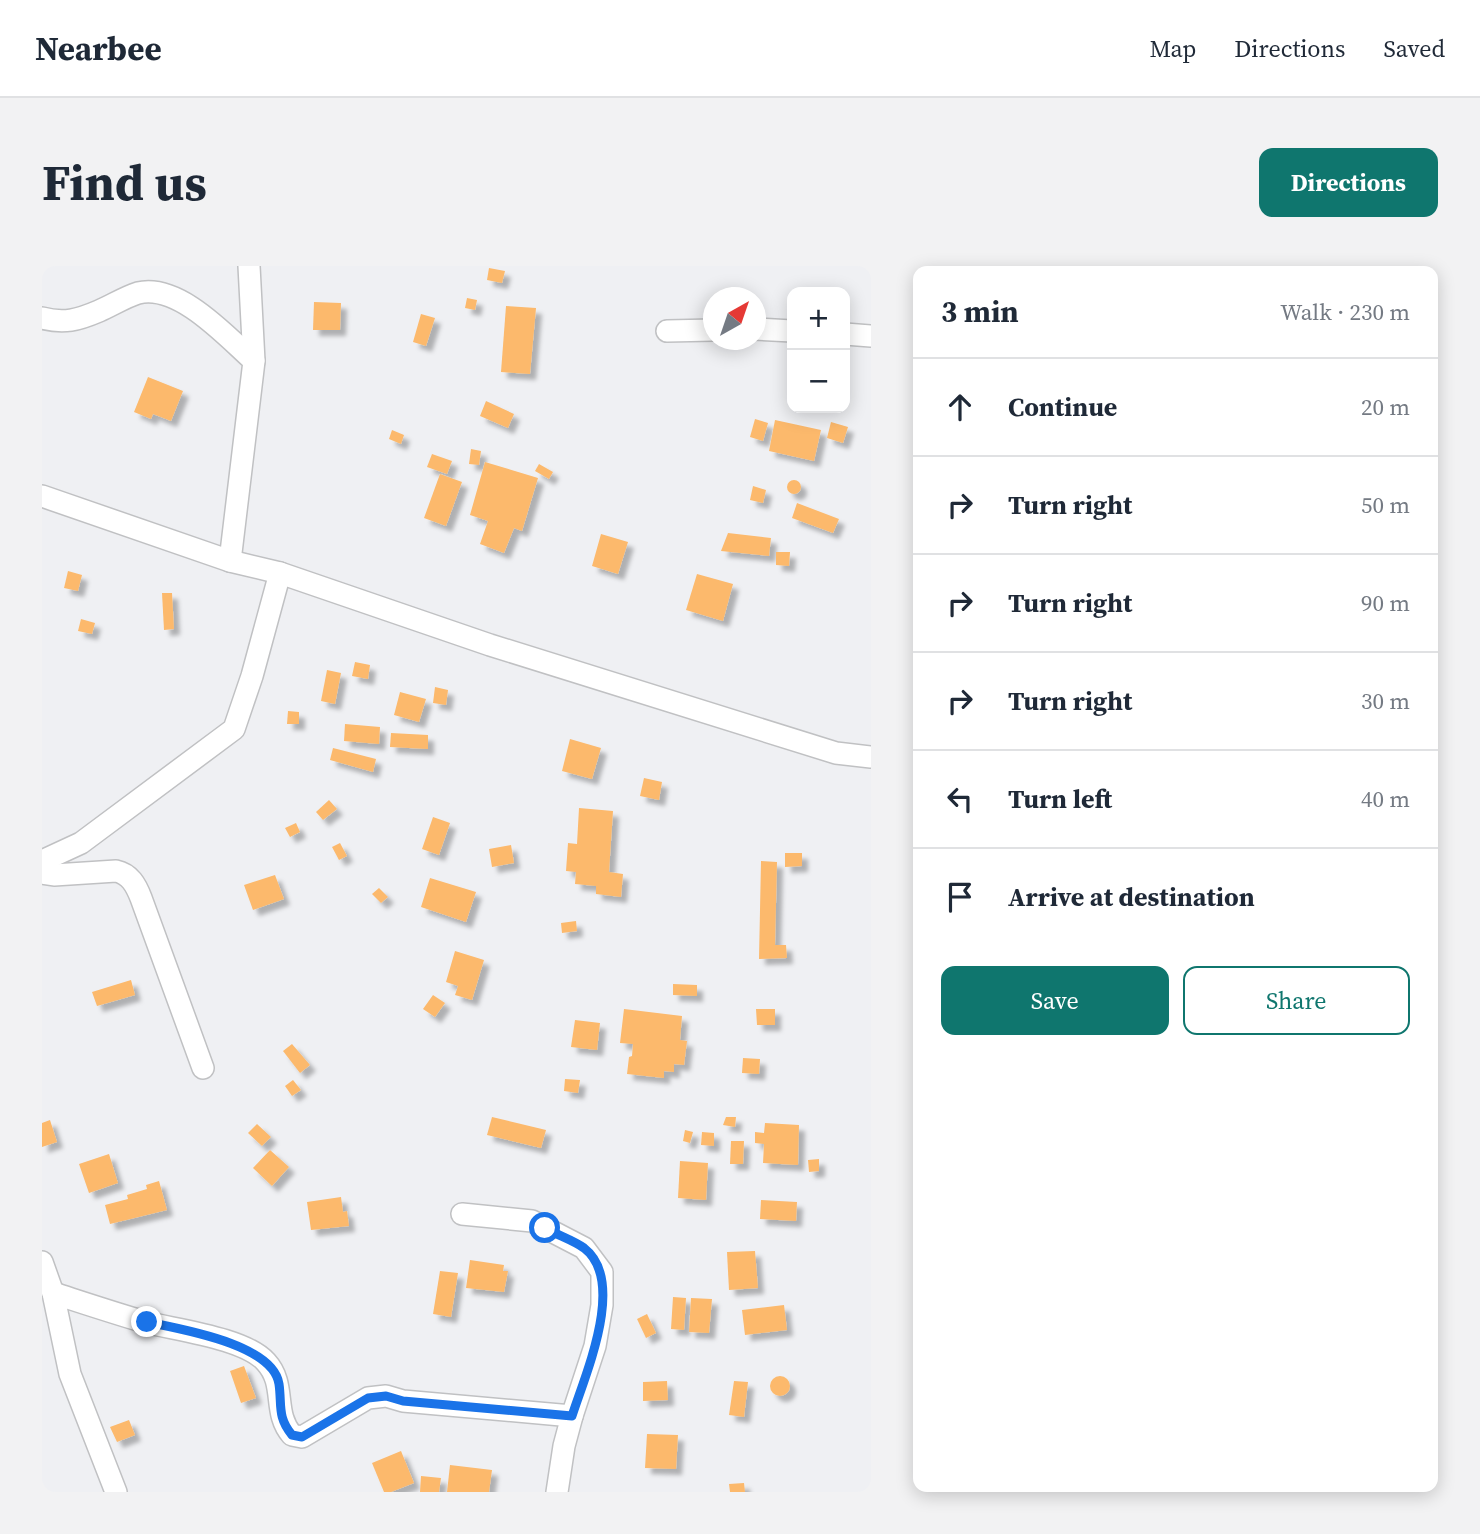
<!DOCTYPE html>
<meta charset="utf-8">
<style>
:root{--surface:#fff;--page:#f2f2f3;--text:#1f2937;--muted:#747a83;--line:#e0e1e3;--accent:#0f766e}
body{margin:0;font-family:"Source Serif 4",serif;background:var(--page);color:var(--text)}
.controls{position:absolute;right:21px;top:21px;display:grid;overflow:hidden;border-radius:14px;box-shadow:0 4px 18px #0003}
.controls button{width:63px;height:63px;display:grid;place-items:center;padding:0;border:0;border-bottom:2px solid var(--line);background:var(--surface);color:var(--text);font:35px sans-serif}
.compass{position:absolute;left:661px;top:21px;width:63px;height:63px;border-radius:50%;background:var(--surface);box-shadow:0 4px 18px #0003;rotate:40deg}
.stop{position:absolute;width:21px;height:21px;margin:-16px;border:5px solid #1a73e8;border-radius:50%;background:#fff}
.stop.end{background:#1a73e8;border-color:#fff;box-shadow:0 2px 7px #0008}
.list{margin:0;padding:0;list-style:none}
h2{display:flex;justify-content:space-between;align-items:center;height:91px;margin:0;padding:0 28px;font-size:30px}
h2 small{font-size:23px;font-weight:400;color:var(--muted)}
.list li{display:grid;grid-template-columns:46px 1fr auto;gap:21px;align-items:center;box-sizing:border-box;height:98px;padding:0 28px;border-top:2px solid var(--line)}
.list b{display:block;font-size:26px;white-space:nowrap}
.list em{font-size:23px;font-style:normal;color:var(--muted)}
.actions{display:flex;gap:14px;padding:21px 28px}
.actions a{flex:1;padding:16px 0;border:2px solid var(--accent);border-radius:14px;text-align:center;font-size:24px;color:var(--accent)}
.actions .main{background:var(--accent);color:#fff}
.icon{flex:none;width:38px;height:38px;fill:none;stroke:currentColor;stroke-width:2;stroke-linecap:round;stroke-linejoin:round}
.map{position:relative;flex:none;width:829px;height:1226px;overflow:hidden;border-radius:14px}
header{display:flex;align-items:center;gap:42px;box-sizing:border-box;height:98px;padding:0 35px;background:var(--surface);border-bottom:2px solid var(--line)}
header strong{font-size:33px}
nav{display:flex;gap:38px;margin-inline-start:auto;font-size:24px}
.intro{display:flex;align-items:center;justify-content:space-between;box-sizing:border-box;height:168px;padding:0 42px}
h1{margin:0;font-size:49px}
.button{padding:18px 32px;border-radius:14px;background:var(--accent);color:#fff;font-size:24px;font-weight:700}
main{display:flex;gap:42px;padding:0 42px}
aside{flex:1;background:var(--surface);border-radius:14px;box-shadow:0 4px 18px #0003}
.map>svg:first-child{display:block}
.building{fill:#fcb96c;filter:url(#shadow)}
.lines{fill:none;stroke-linecap:round;stroke-linejoin:round}
.minor-casing{stroke:#c0c1c3;stroke-width:24}
.minor{stroke:#fff;stroke-width:21}
.route{stroke:#1a73e8;stroke-width:9}
</style>
<header>
<strong>Nearbee</strong>
<nav><a>Map</a><a>Directions</a><a>Saved</a></nav>
</header>
<div class="intro"><h1>Find us</h1><a class="button">Directions</a></div>
<main>
<div class="map">
<svg width="829" height="1226" viewBox="0 0 829 1226">
<defs>
<filter id="shadow"><feDropShadow dx="6" dy="6" stdDeviation="2" flood-color="#0004"/></filter>
</defs>
<rect width="100%" height="100%" fill="#eff0f3"/>
<g class="building">
<path d="M447,2L463,5L460,17L445,14Z"/>
<path d="M425,32L435,34L433,44L423,42Z"/>
<path d="M272,36L299,37L298,64H271Z"/>
<path d="M464,40L494,42L488,108L459,106Z"/>
<path d="M379,48L393,52L384,80L371,76Z"/>
<path d="M106,111L141,125L129,155L111,148L109,153L92,146Z"/>
<path d="M444,135L472,148L466,162L438,150Z"/>
<path d="M713,153L726,157L721,175L708,171Z"/>
<path d="M733,154L779,164L772,195L727,185Z"/>
<path d="M789,156L806,161L801,177L785,172Z"/>
<path d="M350,164L362,169L359,178L347,173Z"/>
<path d="M429,183L439,185L437,199L427,198Z"/>
<path d="M390,188L410,195L405,208L385,201Z"/>
<path d="M443,196L496,212L480,265L472,262L462,287L438,278L446,255L428,249Z"/>
<path d="M497,198L511,206L507,213L493,205Z"/>
<path d="M398,208L420,216L404,260L382,252Z"/>
<circle cx="752" cy="221" r="7"/>
<path d="M711,220L724,224L721,237L708,234Z"/>
<path d="M755,237L797,253L791,267L750,252Z"/>
<path d="M686,267L729,272L727,290L679,285Z"/>
<path d="M559,268L586,276L576,308L550,300Z"/>
<path d="M734,286H748L747,300L734,299Z"/>
<path d="M26,305L40,309L36,325L22,322Z"/>
<path d="M655,308L691,318L681,355L644,344Z"/>
<path d="M120,327H130L132,363L122,364Z"/>
<path d="M39,353L53,357L50,368L36,365Z"/>
<path d="M313,396L328,399L326,413L310,410Z"/>
<path d="M285,404L299,407L293,438L279,435Z"/>
<path d="M393,421L406,424L404,439L391,437Z"/>
<path d="M358,426L384,433L377,456L352,449Z"/>
<path d="M246,445L257,446V458H245Z"/>
<path d="M303,458L338,461L337,478L302,475Z"/>
<path d="M349,467L386,469V483L348,481Z"/>
<path d="M528,473L559,482L550,513L520,505Z"/>
<path d="M291,482L334,493L331,506L288,494Z"/>
<path d="M602,512L620,516L617,534L598,530Z"/>
<path d="M287,534L295,543L281,554L274,546Z"/>
<path d="M537,542L571,545L567,606L581,608L579,631L554,628V620L533,618L534,606L524,605L526,577L535,578Z"/>
<path d="M391,551L408,557L397,589L380,583Z"/>
<path d="M254,557L258,566L248,571L243,562Z"/>
<path d="M298,577L305,590L297,594L290,581Z"/>
<path d="M469,579L472,597L450,601L447,583Z"/>
<path d="M743,587H760V600L743,601Z"/>
<path d="M719,595L735,596L733,679H744L745,692L717,693Z"/>
<path d="M233,609L242,633L211,644L202,619Z"/>
<path d="M388,612L434,626L424,656L379,641Z"/>
<path d="M337,622L346,631L339,637L330,628Z"/>
<path d="M534,655L535,665L520,667L519,657Z"/>
<path d="M413,685L442,694L430,734L413,729L416,720L404,716Z"/>
<path d="M89,714L93,729L55,740L50,726Z"/>
<path d="M631,718L655,719V730L631,729Z"/>
<path d="M391,729L403,737L393,751L381,743Z"/>
<path d="M582,743L640,750L638,774L645,775L642,799L632,798V806L622,805V812L585,808L587,791L590,790L591,778L578,777Z"/>
<path d="M714,743H733V759H715Z"/>
<path d="M533,754L558,757L555,784L529,781Z"/>
<path d="M250,778L268,799L258,807L241,785Z"/>
<path d="M701,792L718,793L717,808L700,807Z"/>
<path d="M523,813L538,814L536,827L522,825Z"/>
<path d="M251,814L259,824L250,830L243,820Z"/>
<path d="M450,851L504,864L499,882L445,869Z"/>
<path d="M684,851H694L693,861L681,859Z"/>
<path d="M8,854L15,876L0,881V857Z"/>
<path d="M723,857L757,859L756,899L721,897L722,878L713,877V866L722,867Z"/>
<path d="M215,858L229,871L220,880L206,867Z"/>
<path d="M643,864L651,866L648,877L641,875Z"/>
<path d="M660,866L672,867V880L659,879Z"/>
<path d="M689,875H702L701,898H688Z"/>
<path d="M228,884L247,901L230,920L211,902Z"/>
<path d="M67,888L76,917L47,927L37,898Z"/>
<path d="M777,893V905L767,906L766,894Z"/>
<path d="M638,895L666,897L664,934L636,932Z"/>
<path d="M117,915L125,944L68,958L63,939L86,933L85,929L105,923L104,919Z"/>
<path d="M299,931L301,946L305,945L307,960L269,964L265,936Z"/>
<path d="M719,934L755,936L754,955L718,953Z"/>
<path d="M713,985L716,1022L687,1024L685,986Z"/>
<path d="M428,994L462,999L461,1005H466L462,1026L424,1022Z"/>
<path d="M398,1005L416,1007L409,1051L391,1048Z"/>
<path d="M631,1031L644,1032L642,1064L629,1063Z"/>
<path d="M649,1032L670,1033L667,1067L647,1066Z"/>
<path d="M742,1039L745,1064L703,1069L700,1044Z"/>
<path d="M605,1048L614,1067L604,1072L595,1053Z"/>
<path d="M202,1100L214,1132L199,1137L188,1105Z"/>
<circle cx="738" cy="1120" r="10"/>
<path d="M625,1115L626,1134L601,1135V1116Z"/>
<path d="M692,1115L706,1116L702,1151L687,1149Z"/>
<path d="M87,1154L93,1169L75,1176L68,1161Z"/>
<path d="M605,1168L636,1169L634,1203L603,1202Z"/>
<path d="M359,1185L372,1217L349,1226H342L330,1197Z"/>
<path d="M408,1199L450,1204L447,1226H405Z"/>
<path d="M379,1210L399,1212L397,1226H378Z"/>
<path d="M702,1217L703,1226H688L687,1218Z"/>
</g>
<g class="lines">
<g class="minor-casing">
<g id="minor">
<path d="M207,0L212,95"/>
<path d="M0,52C22,58 36,54 57,45C69,40 83,31 96,27C137,17 185,71 212,95L188,295"/>
<path d="M713,63L750,65"/>
<path d="M625,65L671,64"/>
<path d="M803,68L829,70"/>
<path d="M0,230L188,295L238,307L448,379L794,487L829,491"/>
<path d="M0,595L39,577L192,463L210,410L238,307"/>
<path d="M0,607L12,609L74,605C88,608 94,619 99,632L161,802"/>
<path d="M420,948L490,955L542,982L560,1006V1039L553,1080L530,1150"/>
<path d="M0,996L11,1027"/>
<path d="M74,1226L28,1108L11,1027C42,1037 72,1047 103,1056C134,1064 203,1072 224,1096C245,1119 230,1146 250,1169L260,1171L326,1132L344,1130L361,1135L530,1150L522,1180L515,1226"/>
</g>
</g>
<use href="#minor" class="minor"/>
</g>
<g class="lines">
<path class="route" d="M105,1056C138,1063 231,1078 237,1118C240,1139 235,1151 250,1169L260,1171L326,1132L344,1130L361,1135L530,1150C543,1109 585,1015 542,982C531,974 515,969 503,962"/>
</g>
</svg>
<div class="controls">
<button>+</button>
<button>−</button>
</div>
<svg class="compass" viewBox="-18 -18 36 36"><path d="M0-13l5 13h-10z" fill="#e53935"/><path d="M0 13l5-13h-10z" fill="#747a83"/></svg>
<div class="stop" style="left:503px;top:962px"></div>
<div class="stop end" style="left:105px;top:1056px"></div>
</div>
<aside>
<h2>3 min<small>Walk · 230 m</small></h2>
<ul class="list">
<li><svg class="icon" aria-label="ahead" viewBox="0 0 24 24"><path d="M12 20V5M6 11l6-6 6 6"/></svg><div><b>Continue</b></div><em>20 m</em></li>
<li><svg class="icon" aria-label="right" viewBox="0 0 24 24"><path d="M7 20v-9h11M14 6l5 5-5 5"/></svg><div><b>Turn right</b></div><em>50 m</em></li>
<li><svg class="icon" aria-label="right" viewBox="0 0 24 24"><path d="M7 20v-9h11M14 6l5 5-5 5"/></svg><div><b>Turn right</b></div><em>90 m</em></li>
<li><svg class="icon" aria-label="right" viewBox="0 0 24 24"><path d="M7 20v-9h11M14 6l5 5-5 5"/></svg><div><b>Turn right</b></div><em>30 m</em></li>
<li><svg class="icon" aria-label="left" viewBox="0 0 24 24"><path d="M17 20v-9H6M10 6l-5 5 5 5"/></svg><div><b>Turn left</b></div><em>40 m</em></li>
<li><svg class="icon" aria-label="arrive" viewBox="0 0 24 24"><path d="M6 21V4h12l-3 4 3 4H6"/></svg><div><b>Arrive at destination</b></div></li>
</ul>
<div class="actions"><a class="main">Save</a><a>Share</a></div>
</aside>
</main>
